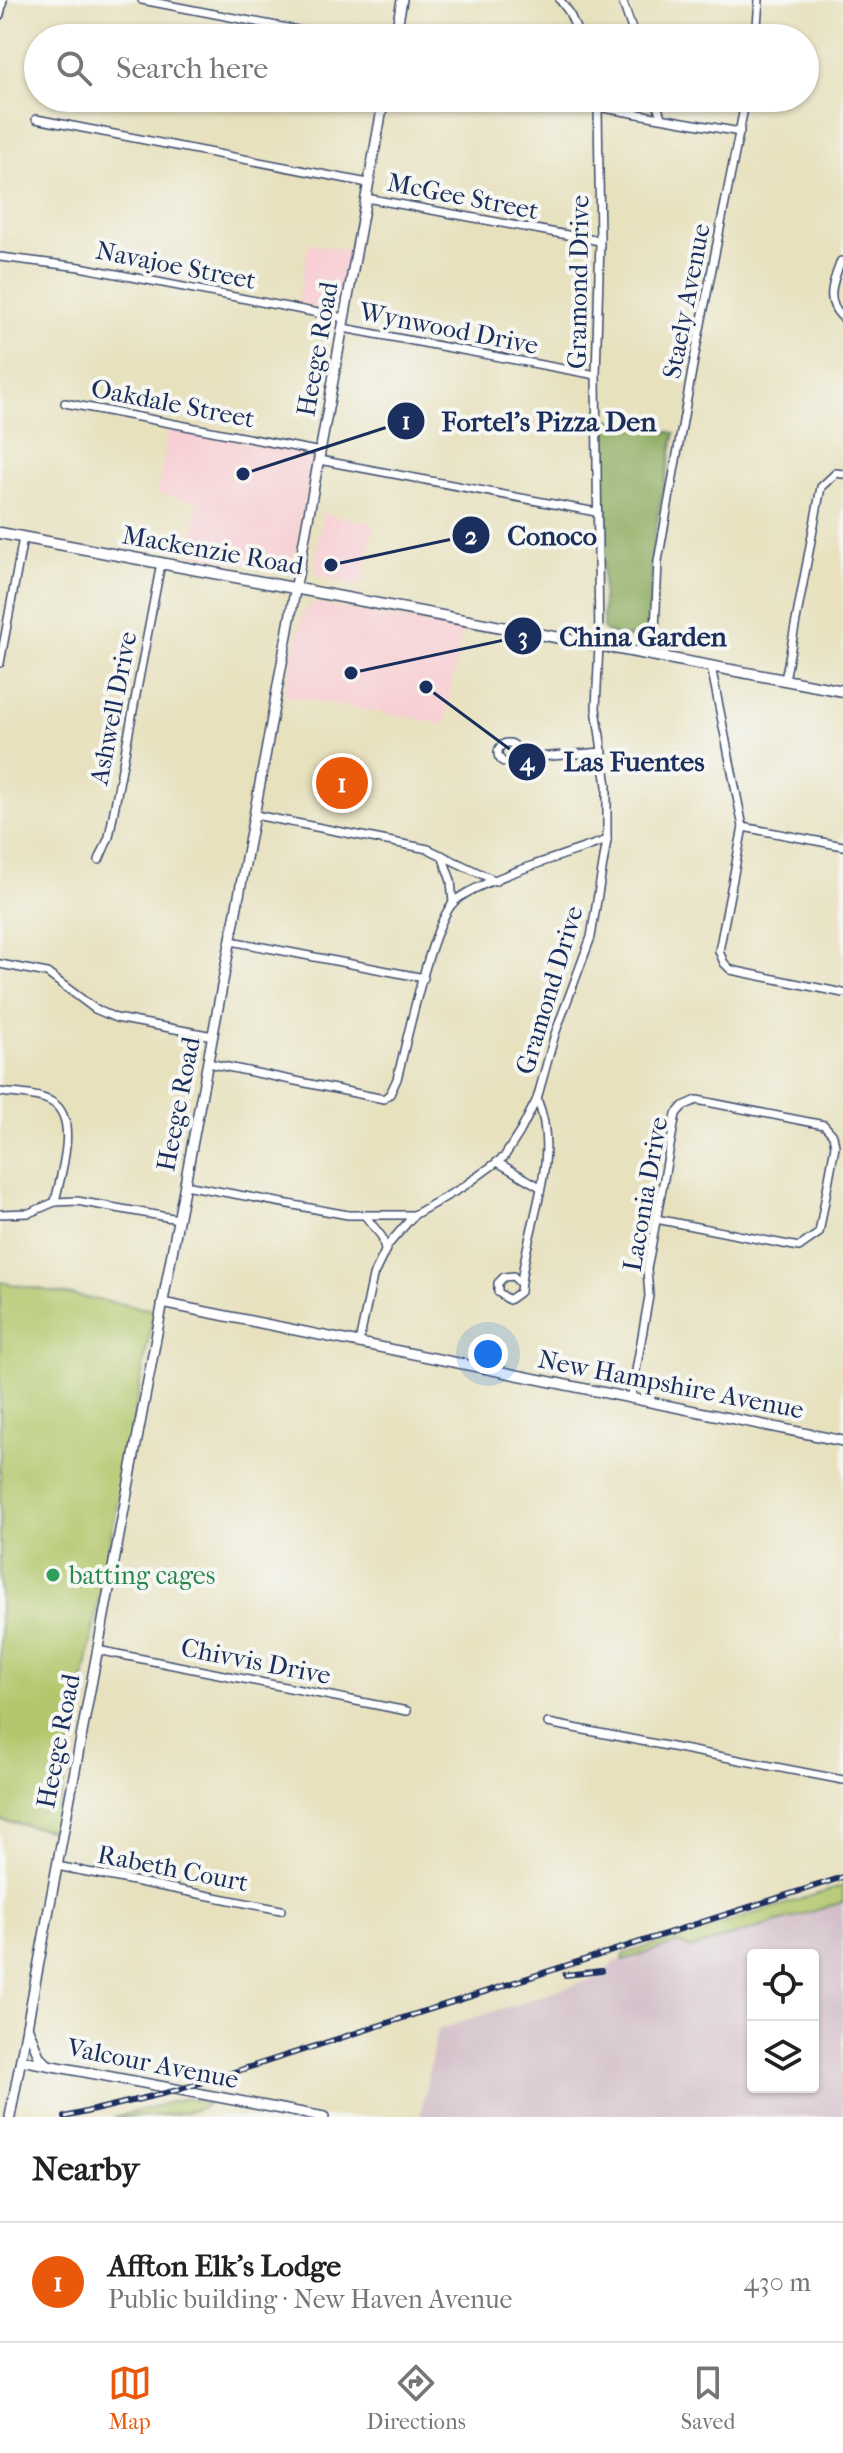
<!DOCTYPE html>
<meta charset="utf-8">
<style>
:root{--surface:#fff;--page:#f2f2f2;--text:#222;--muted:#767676;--line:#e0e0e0;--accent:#ea580c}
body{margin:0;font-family:"IM FELL French Canon",serif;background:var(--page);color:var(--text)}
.controls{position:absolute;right:24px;bottom:24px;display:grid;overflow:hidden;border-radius:8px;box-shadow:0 2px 6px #0004}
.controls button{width:72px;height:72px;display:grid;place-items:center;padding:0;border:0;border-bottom:2px solid var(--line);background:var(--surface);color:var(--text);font:40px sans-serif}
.you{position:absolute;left:488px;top:1354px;width:28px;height:28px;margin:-20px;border:6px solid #fff;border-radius:50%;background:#1a73e8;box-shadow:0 0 0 12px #1a73e833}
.badge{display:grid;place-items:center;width:52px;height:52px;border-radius:50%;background:var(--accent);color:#fff;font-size:26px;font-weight:700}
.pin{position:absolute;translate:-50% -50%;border:4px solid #fff;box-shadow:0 2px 8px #0006}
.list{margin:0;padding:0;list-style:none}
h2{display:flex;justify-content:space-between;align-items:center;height:104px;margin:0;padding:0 32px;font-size:34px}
h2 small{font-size:26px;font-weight:400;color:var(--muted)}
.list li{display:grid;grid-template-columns:52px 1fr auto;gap:24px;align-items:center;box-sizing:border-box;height:120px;padding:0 32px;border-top:2px solid var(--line)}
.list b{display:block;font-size:30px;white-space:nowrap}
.list p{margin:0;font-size:26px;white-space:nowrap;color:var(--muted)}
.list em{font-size:26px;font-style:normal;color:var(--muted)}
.icon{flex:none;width:44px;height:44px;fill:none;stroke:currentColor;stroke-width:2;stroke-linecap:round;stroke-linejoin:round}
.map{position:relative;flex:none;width:843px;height:2117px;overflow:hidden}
.search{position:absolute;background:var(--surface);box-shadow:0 2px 6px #0004;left:24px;right:24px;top:24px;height:88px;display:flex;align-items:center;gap:20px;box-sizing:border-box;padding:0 28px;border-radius:44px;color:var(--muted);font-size:30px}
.sheet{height:224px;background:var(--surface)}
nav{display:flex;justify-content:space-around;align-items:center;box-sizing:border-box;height:112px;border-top:2px solid var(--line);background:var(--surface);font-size:22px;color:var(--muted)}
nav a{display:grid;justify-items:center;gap:4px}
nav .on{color:var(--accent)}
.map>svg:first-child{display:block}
.built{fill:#f7cfd4}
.industrial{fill:#d2bdc8;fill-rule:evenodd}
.green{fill:#b2c76c;stroke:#667b65;stroke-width:2}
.forest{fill:#8dac60;stroke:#546e5f;stroke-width:2}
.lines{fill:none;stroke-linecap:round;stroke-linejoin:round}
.minor-casing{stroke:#3a4a6c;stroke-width:10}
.tertiary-casing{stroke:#3a4a6c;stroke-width:12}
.secondary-casing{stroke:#3a4a6c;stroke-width:13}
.minor{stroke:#fff;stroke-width:7}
.tertiary{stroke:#fff;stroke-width:9}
.secondary{stroke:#fff;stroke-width:10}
.rail-casing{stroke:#1b2f5e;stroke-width:6}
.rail{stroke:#f6f6f2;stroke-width:3;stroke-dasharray:9;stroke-linecap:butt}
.leisure-dot{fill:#2e9e5b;stroke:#f6f6f2;stroke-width:3}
.labels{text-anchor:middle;stroke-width:8;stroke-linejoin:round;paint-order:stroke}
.street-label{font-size:26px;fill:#1b2f5e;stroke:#f6f6f2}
.leisure-label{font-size:26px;fill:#27864d;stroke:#f6f6f2;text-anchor:start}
.leader{fill:none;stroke:#1b2f5e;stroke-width:3}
.callout-dot{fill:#1b2f5e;stroke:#f6f6f2;stroke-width:3}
.mark-label{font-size:24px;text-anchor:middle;font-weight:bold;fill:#fff}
.callout-label{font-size:28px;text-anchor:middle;font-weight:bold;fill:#1b2f5e;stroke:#f6f6f2;stroke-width:8;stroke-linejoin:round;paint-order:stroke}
</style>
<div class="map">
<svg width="843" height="2117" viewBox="0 0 843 2117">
<rect width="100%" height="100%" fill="#f6f6f2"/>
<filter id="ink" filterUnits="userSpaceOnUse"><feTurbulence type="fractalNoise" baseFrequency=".0125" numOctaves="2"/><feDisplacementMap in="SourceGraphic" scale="16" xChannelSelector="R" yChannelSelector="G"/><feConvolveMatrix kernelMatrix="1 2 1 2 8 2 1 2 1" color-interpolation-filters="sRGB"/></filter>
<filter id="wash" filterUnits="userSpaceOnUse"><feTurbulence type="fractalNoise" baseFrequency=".006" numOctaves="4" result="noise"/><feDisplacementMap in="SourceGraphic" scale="32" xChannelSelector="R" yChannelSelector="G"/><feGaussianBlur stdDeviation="1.8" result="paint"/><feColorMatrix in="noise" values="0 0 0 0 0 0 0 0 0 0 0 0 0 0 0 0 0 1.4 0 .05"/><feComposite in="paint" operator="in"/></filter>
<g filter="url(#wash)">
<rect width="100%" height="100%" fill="#e7e1be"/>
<g class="built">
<path d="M309,243L350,251L340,303L331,310L297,304Z"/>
<path d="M169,428L308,454L312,457L313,462L309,488L292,560L287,565L274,568L188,554L198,502L157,494Z"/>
<path d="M320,513L374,524L362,586L320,577L316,573L315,560L322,522Z"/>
<path d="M318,604L462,629L444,724L284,695L302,615L310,605Z"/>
</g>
<path class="industrial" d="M843,1902V2117H420L437,2030L600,1977L614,1962L679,1943L691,1948ZM753,1955H813V2087H753Z"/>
<g class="green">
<path d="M0,1282L154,1310L55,1831L0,1820Z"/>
<path d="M843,1886V1902L690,1949L679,1943L623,1960L624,1954Z"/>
<path d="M186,2098L208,2103C193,2117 137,2117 114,2117Z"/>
</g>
<path class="forest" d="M602,418L675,433C666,481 652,531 651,580C650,597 656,626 645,640L607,633L603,629Z"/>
</g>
<g filter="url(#ink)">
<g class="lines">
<g class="minor-casing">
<g id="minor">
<path d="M142,0L339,38"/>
<path d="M560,0L569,12L580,38"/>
<path d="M622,0L635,38"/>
<path d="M0,15L3,0"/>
<path d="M756,38L759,0"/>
<path d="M547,98L740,132"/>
<path d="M655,98L661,117"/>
<path d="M36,119L368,183"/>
<path d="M366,198L600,241"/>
<path d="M0,257L80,267L344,318"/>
<path d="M841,261C833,282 824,301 843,318"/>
<path d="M343,328L596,375"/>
<path d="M65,403L321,452"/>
<path d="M319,460L596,512"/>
<path d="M654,655L658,561L695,354L746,98"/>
<path d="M0,663L23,538"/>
<path d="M711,666L743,827L719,951L724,963L731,970L843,993"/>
<path d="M785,680L821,487L836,473L843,474"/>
<circle cx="508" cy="753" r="10"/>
<path d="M517,755L538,757L603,752"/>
<path d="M255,815L428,849L496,881"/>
<path d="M743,827L843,846"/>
<path d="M442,855L451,881L453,903"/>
<path d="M99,860L109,837L161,563"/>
<path d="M231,941L424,978"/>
<path d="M0,964L47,973L95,1009L116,1018L213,1036"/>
<path d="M208,1063L384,1099L390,1094L397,1079C407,1041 430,929 453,903C472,882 575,852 607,840"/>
<path d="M0,1092C15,1094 37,1094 50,1101C81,1116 60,1176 55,1202"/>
<path d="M497,1162L540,1187"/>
<path d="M185,1185L348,1215H414"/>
<path d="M0,1214L29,1213L55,1202L77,1201L178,1219"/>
<path d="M366,1217L382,1237L385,1250"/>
<path d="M520,1283L513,1276L504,1277L498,1283V1292L509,1300L520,1292C524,1230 563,1160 537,1099"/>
<path d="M359,1343L373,1276L388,1245L414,1215L463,1187L504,1157L520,1132L537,1099L555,1034L591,937L607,840V786L596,708L599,645L596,375L600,241L598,108L596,98"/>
<path d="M631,1399L649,1296L647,1269L676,1114L683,1106L697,1100L824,1125L833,1135L835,1146L819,1233L799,1247L656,1219"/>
<path d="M97,1650L407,1711"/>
<path d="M548,1723L843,1780"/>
<path d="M57,1866L281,1910"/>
</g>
</g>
<g class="tertiary-casing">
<g id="tertiary">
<path d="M395,38L402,0"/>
<path d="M162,1303L843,1441"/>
<path d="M27,2026L39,2056L48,2065"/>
<path d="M21,2060L324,2117"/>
<path d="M10,2117L265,757L384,98"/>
</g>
</g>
<g class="secondary-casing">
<path id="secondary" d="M0,533L843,691"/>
</g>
<use href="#minor" class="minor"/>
<use href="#tertiary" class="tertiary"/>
<use href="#secondary" class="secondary"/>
<g class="rail-casing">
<g id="rail">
<path d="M565,1975L601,1971"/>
<path d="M65,2117L178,2090L843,1877"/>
</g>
</g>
<use href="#rail" class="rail"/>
</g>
</g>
<circle class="leisure-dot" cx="53" cy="1575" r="8"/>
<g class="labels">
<g class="street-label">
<text transform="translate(463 196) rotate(11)" y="9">McGee Street</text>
<text transform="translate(176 265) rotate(11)" y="9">Navajoe Street</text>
<text transform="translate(578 282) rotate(-89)" y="9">Gramond Drive</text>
<text transform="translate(686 301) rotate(-79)" y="9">Staely Avenue</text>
<text transform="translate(449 328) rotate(11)" y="9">Wynwood Drive</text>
<text transform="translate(317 349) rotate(-80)" y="9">Heege Road</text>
<text transform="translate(173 403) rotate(11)" y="9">Oakdale Street</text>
<text transform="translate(213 550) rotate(10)" y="9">Mackenzie Road</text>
<text transform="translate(113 708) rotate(-79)" y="9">Ashwell Drive</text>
<text transform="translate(549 990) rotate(-73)" y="9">Gramond Drive</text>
<text transform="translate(178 1104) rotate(-79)" y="9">Heege Road</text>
<text transform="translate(645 1194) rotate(-80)" y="9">Laconia Drive</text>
<text transform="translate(671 1384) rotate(11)" y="9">New Hampshire Avenue</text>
<text transform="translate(256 1661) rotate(11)" y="9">Chivvis Drive</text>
<text transform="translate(58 1741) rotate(-79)" y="9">Heege Road</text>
<text transform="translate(173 1868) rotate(11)" y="9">Rabeth Court</text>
<text transform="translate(153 2063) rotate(11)" y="9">Valcour Avenue</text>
</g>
<g class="leisure-label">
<text x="69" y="1584">batting cages</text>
</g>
</g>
<path class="leader" d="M243 474L406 421M331 565L471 535M351 673L523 636M426 687L527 762"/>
<g class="callout-dot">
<circle cx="243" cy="474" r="8"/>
<circle cx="331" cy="565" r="8"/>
<circle cx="351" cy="673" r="8"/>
<circle cx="426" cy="687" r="8"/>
<circle cx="406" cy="421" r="20"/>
<circle cx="471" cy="535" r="20"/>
<circle cx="523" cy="636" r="20"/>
<circle cx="527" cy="762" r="20"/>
</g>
<g class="mark-label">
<text x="406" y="429">1</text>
<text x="471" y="544">2</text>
<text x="523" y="645">3</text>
<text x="527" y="770">4</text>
</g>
<g class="callout-label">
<text x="549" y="431">Fortel's Pizza Den</text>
<text x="552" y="545">Conoco</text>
<text x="643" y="646">China Garden</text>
<text x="634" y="771">Las Fuentes</text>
</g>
</svg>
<div class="controls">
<button><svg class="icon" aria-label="locate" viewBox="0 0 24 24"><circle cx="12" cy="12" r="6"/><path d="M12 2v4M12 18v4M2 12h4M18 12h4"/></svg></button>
<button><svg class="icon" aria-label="layers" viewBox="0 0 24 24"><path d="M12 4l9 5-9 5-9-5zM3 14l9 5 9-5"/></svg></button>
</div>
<div class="you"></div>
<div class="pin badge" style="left:342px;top:783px">1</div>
<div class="search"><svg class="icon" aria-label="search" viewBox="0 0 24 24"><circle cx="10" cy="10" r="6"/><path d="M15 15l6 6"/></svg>Search here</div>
</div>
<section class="sheet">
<h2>Nearby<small></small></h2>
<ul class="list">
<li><span class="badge">1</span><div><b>Affton Elk's Lodge</b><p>Public building · New Haven Avenue</p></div><em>430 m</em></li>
</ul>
</section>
<nav>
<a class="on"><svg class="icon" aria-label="map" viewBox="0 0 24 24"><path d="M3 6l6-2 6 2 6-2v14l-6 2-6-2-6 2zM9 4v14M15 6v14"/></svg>Map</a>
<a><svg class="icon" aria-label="directions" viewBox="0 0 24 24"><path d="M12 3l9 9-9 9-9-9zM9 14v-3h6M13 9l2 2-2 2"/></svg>Directions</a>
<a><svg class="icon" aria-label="saved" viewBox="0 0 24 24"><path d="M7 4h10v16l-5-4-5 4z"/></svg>Saved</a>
</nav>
